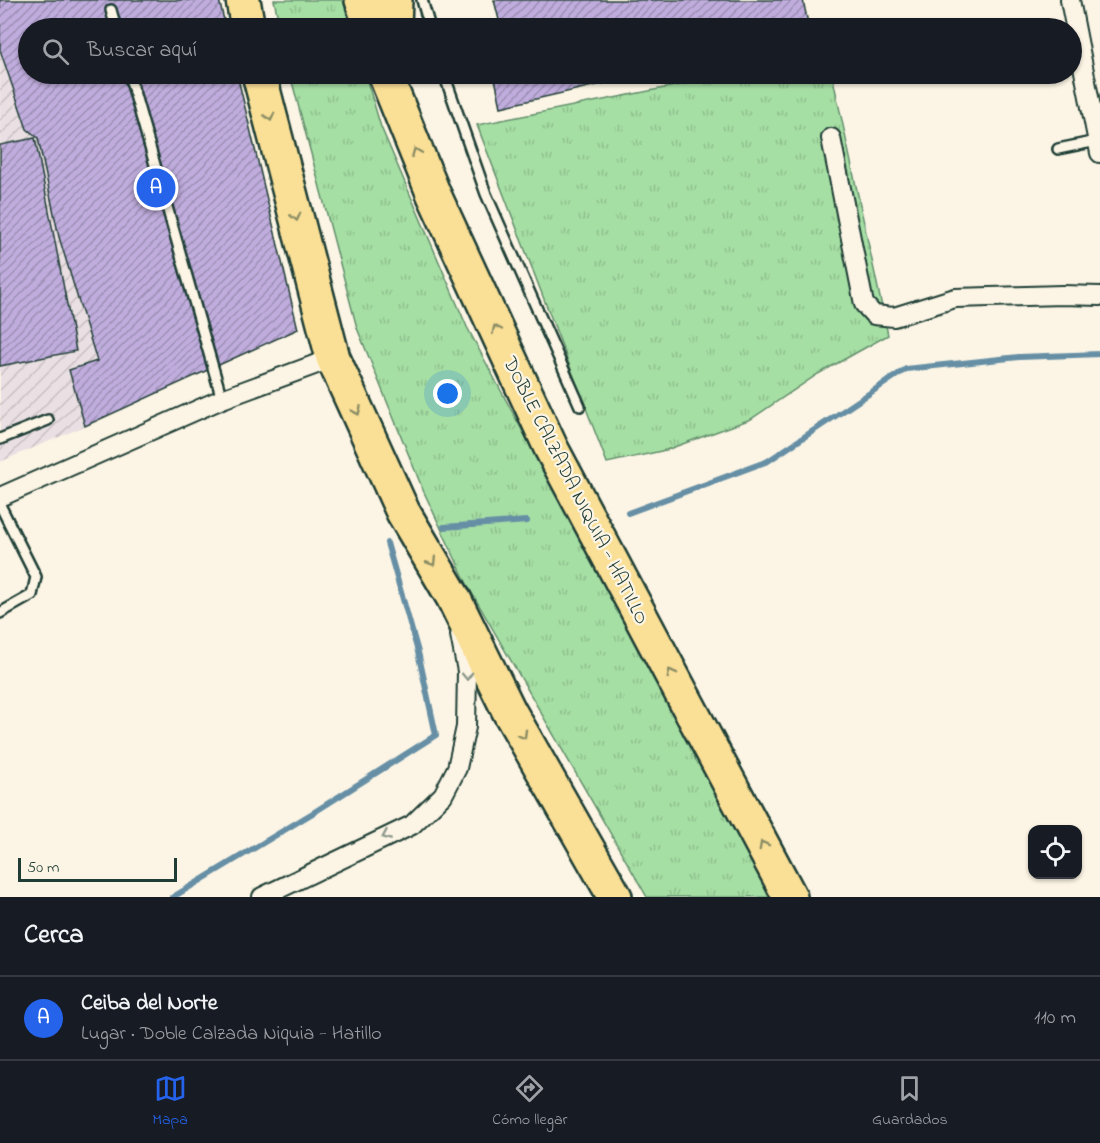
<!DOCTYPE html>
<html lang="es">
<meta charset="utf-8">
<style>
:root{--surface:#171b24;--page:#20242c;--text:#f1f3f6;--muted:#9ea1a6;--line:#363941;--accent:#2563eb}
body{margin:0;font-family:"Indie Flower",sans-serif;background:var(--page);color:var(--text)}
.controls{position:absolute;right:18px;bottom:18px;display:grid;overflow:hidden;border-radius:12px;box-shadow:0 2px 4px #0004}
.controls button{width:54px;height:54px;display:grid;place-items:center;padding:0;border:0;border-bottom:2px solid var(--line);background:var(--surface);color:var(--text);font:30px sans-serif}
.scale{position:absolute;left:18px;bottom:15px;width:159px;box-sizing:border-box;padding-left:6px;border:3px solid #1f3d34;border-top:0;font-size:16px;line-height:21px;white-space:nowrap;color:#1f3d34;-webkit-text-stroke:4px #fcf5e5;paint-order:stroke}
.you{position:absolute;left:448px;top:394px;width:21px;height:21px;margin:-15px;border:4px solid #fff;border-radius:50%;background:#1a73e8;box-shadow:0 0 0 9px #1a73e833}
.badge{display:grid;place-items:center;width:39px;height:39px;border-radius:50%;background:var(--accent);color:#fff;font-size:20px;font-weight:700}
.pin{position:absolute;translate:-50% -50%;border:3px solid #fff;box-shadow:0 2px 6px #0006}
.list{margin:0;padding:0;list-style:none}
h2{display:flex;justify-content:space-between;align-items:center;height:78px;margin:0;padding:0 24px;font-size:26px}
h2 small{font-size:20px;font-weight:400;color:var(--muted)}
.list li{display:grid;grid-template-columns:39px 1fr auto;gap:18px;align-items:center;box-sizing:border-box;height:84px;padding:0 24px;border-top:2px solid var(--line)}
.list b{display:block;font-size:22px;white-space:nowrap}
.list p{margin:0;font-size:20px;white-space:nowrap;color:var(--muted)}
.list em{font-size:20px;font-style:normal;color:var(--muted)}
.icon{flex:none;width:33px;height:33px;fill:none;stroke:currentColor;stroke-width:2;stroke-linecap:round;stroke-linejoin:round}
.map{position:relative;flex:none;width:1100px;height:897px;overflow:hidden}
.search{position:absolute;background:var(--surface);box-shadow:0 2px 4px #0004;left:18px;right:18px;top:18px;height:66px;display:flex;align-items:center;gap:15px;box-sizing:border-box;padding:0 21px;border-radius:33px;color:var(--muted);font-size:22px}
.sheet{height:162px;background:var(--surface)}
nav{display:flex;justify-content:space-around;align-items:center;box-sizing:border-box;height:84px;border-top:2px solid var(--line);background:var(--surface);font-size:16px;color:var(--muted)}
nav a{display:grid;justify-items:center;gap:3px}
nav .on{color:var(--accent)}
.map>svg:first-child{display:block}
.industrial{fill:url(#industrial-furrows)}
.grass{fill:url(#grass-tufts);stroke:#628e6c;stroke-width:1.5}
.lines{fill:none;stroke-linecap:round;stroke-linejoin:round}
.stream{stroke:#668fa5;stroke-width:6}
.building{fill:url(#building-hatch);stroke:#1f3d34;stroke-width:1.5}
.lane-casing{stroke:#1f3d34;stroke-width:14}
.street-casing{stroke:#1f3d34;stroke-width:22}
.highway-casing{stroke:#1f3d34;stroke-width:38}
.lane{stroke:#fcf5e5;stroke-width:9}
.street{stroke:#fcf5e5;stroke-width:18}
.highway{stroke:#fadf96;stroke-width:33}
.oneway{stroke:#8c8e65}
.oneway2{stroke:#8e998c}
.labels{text-anchor:middle;stroke-width:4.5;stroke-linejoin:round;paint-order:stroke}
.street-label{font-size:20px;fill:#1f3d34;stroke:#fcf5e5}
</style>
<div class="map">
<svg width="1100" height="897" viewBox="0 0 1100 897">
<defs>
<pattern id="industrial-furrows" width="10" height="10" patternUnits="userSpaceOnUse" patternTransform="scale(1.5)"><rect width="10" height="10" fill="#eadfe3"/><path d="M-1 1l2-2M0 10L10 0M9 11l2-2" fill="none" stroke="#c8c0c3"/></pattern>
<pattern id="grass-tufts" width="24" height="20" patternUnits="userSpaceOnUse" patternTransform="scale(1.5)"><rect width="24" height="20" fill="#a6dfa4"/><path d="M3 7l-1-3M5 7V3M7 7l1-3M15 17l-1-3M17 17v-4M19 17l1-3" fill="none" stroke="#8ec08e"/></pattern>
<pattern id="building-hatch" width="6" height="6" patternUnits="userSpaceOnUse" patternTransform="scale(1.5)"><rect width="6" height="6" fill="#c0addd"/><path d="M-1 1l2-2M0 6l6-6M5 7l2-2" fill="none" stroke="#9b8eb4"/></pattern>
</defs>
<rect width="100%" height="100%" fill="#fcf5e5"/>
<filter id="ink" filterUnits="userSpaceOnUse"><feTurbulence type="fractalNoise" baseFrequency=".0167" numOctaves="2"/><feDisplacementMap in="SourceGraphic" scale="12" xChannelSelector="R" yChannelSelector="G"/><feConvolveMatrix kernelMatrix="1 2 1 2 8 2 1 2 1" color-interpolation-filters="sRGB"/></filter>
<g filter="url(#ink)">
<path class="industrial" d="M0,50L27,129L38,138L97,361L69,370L85,426L0,462Z"/>
<g class="grass">
<path d="M274,0H343L351,28H280Z"/>
<path d="M290,74H365L381,127L467,327L771,897H647L468,586L423,490L357,328Z"/>
<path d="M735,74H832L888,335L818,374L751,419L666,450L607,463L477,125Z"/>
</g>
<g class="lines">
<g class="stream">
<path d="M628,513L768,461L906,369L1019,357L1100,354"/>
<path d="M444,527L527,521"/>
<path d="M173,897L316,811L436,735L418,652L387,543"/>
</g>
</g>
<g class="building">
<path d="M0,0H219L226,28H28V74H237L298,329L85,426L69,370L97,361L59,237L38,138L27,129L0,50Z"/>
<path d="M494,0H803L809,28H501Z"/>
<path d="M494,74H645L501,107Z"/>
<path d="M35,138L76,351L0,366V145Z"/>
</g>
<g class="lines">
<g class="lane-casing">
<g id="lane">
<path d="M422,0L430,28"/>
<path d="M111,10L116,28"/>
<path d="M129,74L222,399"/>
<path d="M444,74L486,194L580,406"/>
<path d="M1058,149L1097,141"/>
<path d="M0,439L48,420"/>
<path d="M0,505L36,577L32,595L0,613"/>
</g>
</g>
<g class="street-casing">
<g id="street">
<path d="M1070,0L1100,153"/>
<path d="M831,138L864,304L874,315L894,317L955,298L1062,295L1100,296"/>
<path d="M0,497L222,399L333,358"/>
<path d="M262,897L412,825L443,795L457,768L466,727L467,671L460,635"/>
</g>
</g>
<g class="highway-casing">
<g id="highway">
<path d="M243,0L248,28"/>
<path d="M362,0L371,28"/>
<path d="M394,28L395,0"/>
<path d="M259,74L333,358L403,512L453,597L509,711L615,897"/>
<path d="M385,74L434,195L551,448L790,897"/>
</g>
</g>
<use href="#lane" class="lane"/>
<use href="#street" class="street"/>
<use href="#highway" class="highway"/>
</g>
<defs><path id="oneway-chevron" d="M-2-3.5L2.5 0L-2 3.5" fill="none" stroke-width="1.6" stroke-linecap="round" stroke-linejoin="round" transform="scale(1.5)"/></defs>
<g class="oneway">
<use href="#oneway-chevron" transform="translate(270 117) rotate(76)"/>
<use href="#oneway-chevron" transform="translate(416 152) rotate(-112)"/>
<use href="#oneway-chevron" transform="translate(296 217) rotate(76)"/>
<use href="#oneway-chevron" transform="translate(496 329) rotate(-115)"/>
<use href="#oneway-chevron" transform="translate(357 411) rotate(66)"/>
<use href="#oneway-chevron" transform="translate(432 562) rotate(59)"/>
<use href="#oneway-chevron" transform="translate(671 673) rotate(-118)"/>
<use href="#oneway-chevron" transform="translate(523 735) rotate(60)"/>
<use href="#oneway-chevron" transform="translate(763 845) rotate(-118)"/>
</g>
<g class="oneway2">
<use href="#oneway-chevron" transform="translate(467 676) rotate(88)"/>
<use href="#oneway-chevron" transform="translate(386 836) rotate(156)"/>
</g>
</g>
<g class="labels">
<g class="street-label">
<text transform="translate(577 490) rotate(63)" y="7">DOBLE CALZADA NIQUIA - HATILLO</text>
</g>
</g>
</svg>
<div class="controls">
<button><svg class="icon" aria-label="locate" viewBox="0 0 24 24"><circle cx="12" cy="12" r="6"/><path d="M12 2v4M12 18v4M2 12h4M18 12h4"/></svg></button>
</div>
<div class="scale">50 m</div>
<div class="you"></div>
<div class="pin badge" style="left:156px;top:188px">A</div>
<div class="search"><svg class="icon" aria-label="search" viewBox="0 0 24 24"><circle cx="10" cy="10" r="6"/><path d="M15 15l6 6"/></svg>Buscar aquí</div>
</div>
<section class="sheet">
<h2>Cerca<small></small></h2>
<ul class="list">
<li><span class="badge">A</span><div><b>Ceiba del Norte</b><p>Lugar · Doble Calzada Niquia - Hatillo</p></div><em>110 m</em></li>
</ul>
</section>
<nav>
<a class="on"><svg class="icon" aria-label="map" viewBox="0 0 24 24"><path d="M3 6l6-2 6 2 6-2v14l-6 2-6-2-6 2zM9 4v14M15 6v14"/></svg>Mapa</a>
<a><svg class="icon" aria-label="directions" viewBox="0 0 24 24"><path d="M12 3l9 9-9 9-9-9zM9 14v-3h6M13 9l2 2-2 2"/></svg>Cómo llegar</a>
<a><svg class="icon" aria-label="saved" viewBox="0 0 24 24"><path d="M7 4h10v16l-5-4-5 4z"/></svg>Guardados</a>
</nav>
